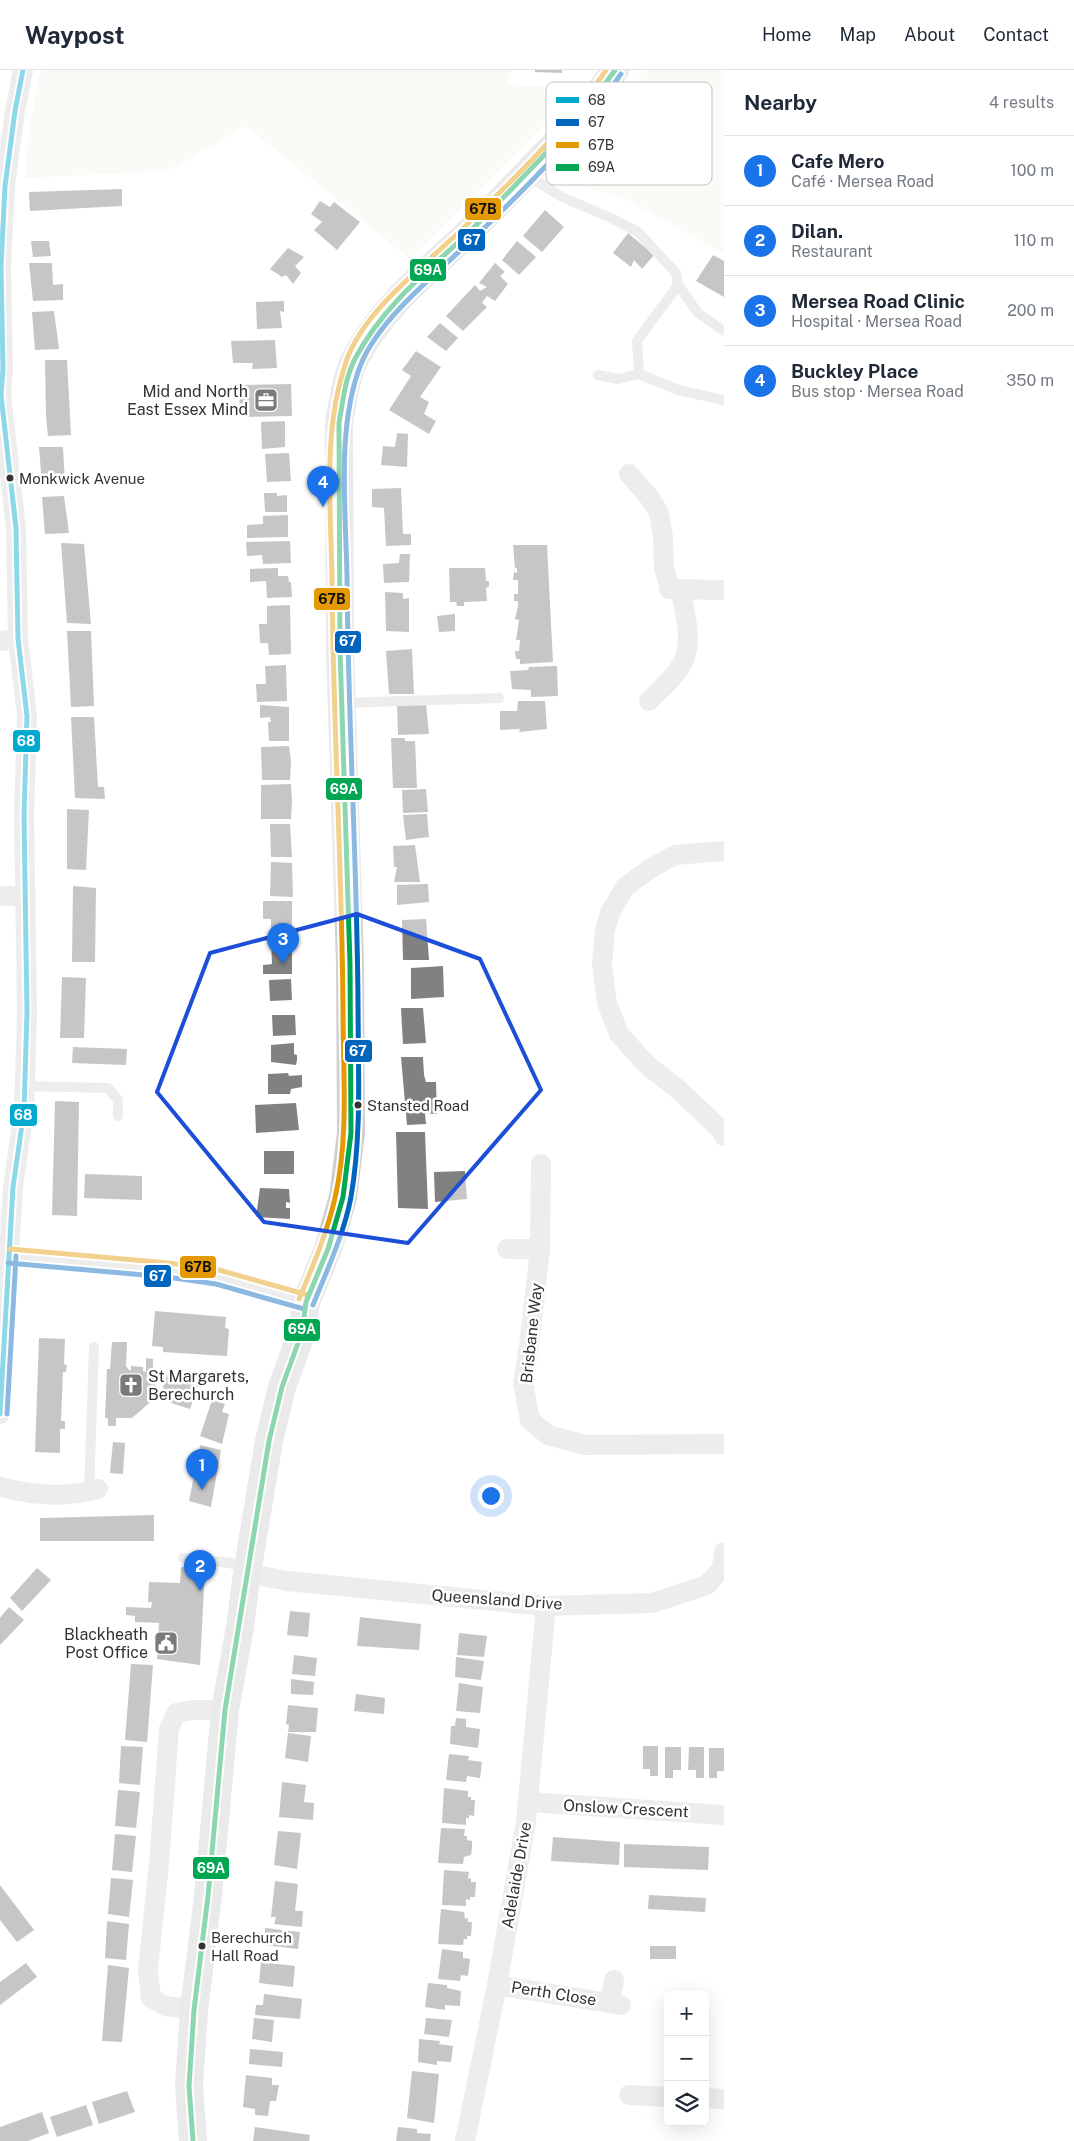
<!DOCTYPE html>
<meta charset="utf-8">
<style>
:root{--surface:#fff;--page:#f2f2f3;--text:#1f2937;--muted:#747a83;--line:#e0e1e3;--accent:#1a73e8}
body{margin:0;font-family:"Public Sans",sans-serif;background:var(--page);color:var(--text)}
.controls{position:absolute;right:15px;bottom:15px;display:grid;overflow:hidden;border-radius:8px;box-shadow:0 5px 20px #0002}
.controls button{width:45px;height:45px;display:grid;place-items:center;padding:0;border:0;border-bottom:1px solid var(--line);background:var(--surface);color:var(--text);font:25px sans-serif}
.you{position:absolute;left:490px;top:1425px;width:18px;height:18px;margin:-12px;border:4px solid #fff;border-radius:50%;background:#1a73e8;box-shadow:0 0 0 8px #1a73e833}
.badge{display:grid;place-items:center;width:32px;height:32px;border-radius:50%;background:var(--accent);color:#fff;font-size:16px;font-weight:700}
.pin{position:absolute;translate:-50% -41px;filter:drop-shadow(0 1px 2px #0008)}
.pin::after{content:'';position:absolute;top:26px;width:18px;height:15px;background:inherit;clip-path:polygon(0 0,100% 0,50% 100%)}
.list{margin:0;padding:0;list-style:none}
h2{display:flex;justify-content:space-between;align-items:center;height:65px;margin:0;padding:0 20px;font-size:21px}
h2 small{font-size:16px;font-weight:400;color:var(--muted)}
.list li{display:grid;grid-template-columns:32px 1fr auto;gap:15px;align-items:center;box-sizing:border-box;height:70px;padding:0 20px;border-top:1px solid var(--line)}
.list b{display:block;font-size:19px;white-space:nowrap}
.list p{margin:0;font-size:16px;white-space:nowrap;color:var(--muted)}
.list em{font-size:16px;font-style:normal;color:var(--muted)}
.icon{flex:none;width:28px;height:28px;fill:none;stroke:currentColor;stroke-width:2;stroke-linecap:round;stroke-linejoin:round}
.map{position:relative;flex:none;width:724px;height:2071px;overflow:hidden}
header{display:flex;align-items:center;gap:30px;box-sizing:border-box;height:70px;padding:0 25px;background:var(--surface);border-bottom:1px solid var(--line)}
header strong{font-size:24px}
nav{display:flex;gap:28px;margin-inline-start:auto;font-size:18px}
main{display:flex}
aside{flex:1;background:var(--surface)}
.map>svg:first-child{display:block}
.green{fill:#f1f5ed}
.building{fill:#818181}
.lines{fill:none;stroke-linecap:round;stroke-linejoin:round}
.lane{stroke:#d7d7d7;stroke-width:10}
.street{stroke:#d7d7d7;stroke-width:20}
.secondary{stroke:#d0d0d0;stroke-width:28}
.bus-1-casing{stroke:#fff;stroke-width:9}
.bus-2-casing{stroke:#fff;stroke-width:9}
.bus-3-casing{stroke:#fff;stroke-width:9}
.bus-4-casing{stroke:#fff;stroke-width:9}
.bus-1{stroke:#00a9ce;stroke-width:5}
.bus-2{stroke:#0065bd;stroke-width:5}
.bus-3{stroke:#e39a05;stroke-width:5}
.bus-4{stroke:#00a651;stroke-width:5}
.marked{fill:none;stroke:#1d4ed8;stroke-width:4;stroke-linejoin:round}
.bus-dot{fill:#333;stroke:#fff;stroke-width:2}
.labels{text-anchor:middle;stroke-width:5;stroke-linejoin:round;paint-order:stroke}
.bus-label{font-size:15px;fill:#333;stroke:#fff;text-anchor:start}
.poi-label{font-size:16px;fill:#333;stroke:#fff;text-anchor:end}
.street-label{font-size:16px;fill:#333;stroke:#fff}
.key{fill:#fff;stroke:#c2c2c2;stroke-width:1}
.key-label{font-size:14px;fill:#333}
.line-badge{stroke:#fff;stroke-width:2}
.badge-label{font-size:14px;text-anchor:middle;font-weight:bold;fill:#fff}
.pale-badge-label{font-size:14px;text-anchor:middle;font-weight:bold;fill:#111}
</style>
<header>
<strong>Waypost</strong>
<nav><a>Home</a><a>Map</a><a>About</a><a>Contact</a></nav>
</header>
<main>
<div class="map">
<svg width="724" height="2071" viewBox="0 0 724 2071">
<rect width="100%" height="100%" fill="#fff"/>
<g class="green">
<path d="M41,0H513L506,15L576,18L539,61L410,189L246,56L168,101L25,108L30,54Z"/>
<path d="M644,0H724V184L628,130L552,106L628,28Z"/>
</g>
<g class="building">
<path d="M535,0H562V3L535,2Z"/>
<path d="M122,119V136L30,141L29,122Z"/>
<path d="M320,131L330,137L334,132L360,152L337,180L314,160L322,152L311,144Z"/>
<path d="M545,140L564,157L542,182L523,166Z"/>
<path d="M628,163L654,185L642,199L634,190L631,197L613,183Z"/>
<path d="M31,171H49L51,186L33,187Z"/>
<path d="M517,171L536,187L519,205L502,190Z"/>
<path d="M288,178L304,187L295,196L301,203L293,214L286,205L282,207L270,199Z"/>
<path d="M713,185L724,191V227L696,211Z"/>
<path d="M29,193H52L53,215L63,214V230L33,231Z"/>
<path d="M495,193L505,202L500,206L508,214L495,231L487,226L482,233L487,237L463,261L446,246L475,215L480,221L487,217L479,213Z"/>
<path d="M284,231V242L280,241L282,258L257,259L256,232Z"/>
<path d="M54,241L59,279L35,280L32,242Z"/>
<path d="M440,253L458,268L446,281L427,267Z"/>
<path d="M275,270L277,298L252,299L253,293H233L231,271Z"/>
<path d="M416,281L441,297L420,327L429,332L424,344L436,351L429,364L389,340L411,306L402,300Z"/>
<path d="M45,290H67L71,365L48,366L46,346Z"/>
<path d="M291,314L292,346L240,347L239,315Z"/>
<path d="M285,351V377L262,379L261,352Z"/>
<path d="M397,363L408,364L407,397L381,395L383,376L395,377Z"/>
<path d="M39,377H63L65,414L42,415Z"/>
<path d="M289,383L291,411L267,412L265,384Z"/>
<path d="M401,418L403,464H411V475L386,476L384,438L372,437V419Z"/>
<path d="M264,423H277V426L287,425V442H265Z"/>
<path d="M64,426L69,463L45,464L42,427Z"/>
<path d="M288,445V467L247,468V455L263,454V446Z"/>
<path d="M290,471L291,493L263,494L262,485L247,486L246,472Z"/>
<path d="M61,473L84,474L91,554L67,553Z"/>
<path d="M513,475H547L553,592L520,594V589H516L515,581H519L520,570H516L519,550L515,549L518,536V531H514V524H518V510H513L514,502L517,503V498H515Z"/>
<path d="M400,484H410L409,512L384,513L383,494L399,493Z"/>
<path d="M278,498V506H288L289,512H291L292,527L267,528L266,511L250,512V499Z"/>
<path d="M449,498H485L486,511H489V517L486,518L487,531L464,532V536H457L456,532H450Z"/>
<path d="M385,522L403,523V529L409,528V562L386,561Z"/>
<path d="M290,535L291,584L269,585L268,573H260L259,554H267V536Z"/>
<path d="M455,544V561L439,562L437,546Z"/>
<path d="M67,561H91L94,636L71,637Z"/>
<path d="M412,579L414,624H389L386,581Z"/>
<path d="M286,595L287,631L257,632L256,614H266L265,596Z"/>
<path d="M557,596L558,626L531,627V620L512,619L510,601L528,600L529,597Z"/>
<path d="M518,631H545L547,659L519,662L520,659L500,660V641H517Z"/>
<path d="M426,634L429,664L398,665L397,635Z"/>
<path d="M260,635L289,637V671H269L268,652H271L270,647L260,648Z"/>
<path d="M71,647H94L98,717H104L105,729L75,728Z"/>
<path d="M391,668H405V671H415L417,718H393Z"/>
<path d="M289,676L291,691L290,710H262L261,677Z"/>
<path d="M291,714L292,731L291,749H261V715Z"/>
<path d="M426,719L428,742L403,743L402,720Z"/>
<path d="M67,739L89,740L86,800L67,799Z"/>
<path d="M427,744L429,767L406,770L403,745Z"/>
<path d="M270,754H290L292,787H271Z"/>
<path d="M415,775L420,812H394L397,797H394L393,776Z"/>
<path d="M271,792L292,793L293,827L270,826Z"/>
<path d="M428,814L429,832L397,835V815Z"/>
<path d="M73,816L96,818L95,892H72Z"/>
<path d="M263,831H292V866H271V849H263Z"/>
<path d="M426,849L429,890H403L402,850Z"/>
<path d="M271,870H292V904H263V895L272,894Z"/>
<path d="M443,896L444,927L411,929V898Z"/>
<path d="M62,907L86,908L84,968H60Z"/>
<path d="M291,909L292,930L270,931L269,910Z"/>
<path d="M401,938H423L426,973L403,974Z"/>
<path d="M272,945H295L296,965L273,966Z"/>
<path d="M294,973V984L297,985V990L296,995L271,992V975Z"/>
<path d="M73,977L127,979L126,995L72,993Z"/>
<path d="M401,987H423L424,1005L426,1012H436L437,1044L425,1043L426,1054L407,1055Z"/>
<path d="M288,1003L289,1006L302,1005V1017L291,1019L290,1024H268V1004Z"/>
<path d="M55,1031L79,1032L77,1146L52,1145Z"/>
<path d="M296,1033L299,1060L256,1063L255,1035Z"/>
<path d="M396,1062H425L428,1139L398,1138Z"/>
<rect x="264" y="1081" width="30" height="23"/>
<path d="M465,1101L467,1129L435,1132L434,1102Z"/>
<path d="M85,1104L142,1106V1130L84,1128Z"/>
<path d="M260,1118L289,1119L290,1133L286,1132V1138H290V1149L256,1147Z"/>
<path d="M155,1241L226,1247L225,1258L229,1259L227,1286L163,1282V1277L152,1276Z"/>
<path d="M39,1268L65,1269L64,1294L67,1295L66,1302H63L61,1351H65V1359H60V1383L35,1382Z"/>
<path d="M112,1272H127L126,1296L129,1300H131V1296L143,1297V1301L146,1302V1288L153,1289V1301L156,1302L155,1328L132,1348H116V1356H108V1348H105L107,1299H110Z"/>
<path d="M167,1305L198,1316L190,1339L159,1329Z"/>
<path d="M212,1330L225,1334L222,1342L229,1344L222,1374L200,1366Z"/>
<path d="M113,1372L125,1373L123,1404L110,1403Z"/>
<path d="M200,1375L221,1380L211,1437L189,1431Z"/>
<path d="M154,1445V1471H40V1448Z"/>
<path d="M181,1497L205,1498L200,1595L157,1589L159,1553L135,1552V1546L126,1545V1537L151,1538L152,1532H148L149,1512L180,1513Z"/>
<path d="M37,1498L51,1510L22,1541L10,1528Z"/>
<path d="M9,1537L24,1550L0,1575V1548Z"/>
<path d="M290,1541L310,1543L308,1567L287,1565Z"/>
<path d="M360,1547L421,1554L419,1580L357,1576Z"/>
<path d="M459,1563L487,1566L484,1587L457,1585Z"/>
<path d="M294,1585L317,1588L315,1606L292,1604Z"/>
<path d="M456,1587L484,1591L481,1610L455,1607Z"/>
<path d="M131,1594L153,1595L147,1672L125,1670Z"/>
<path d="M291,1609L314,1612L313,1625L291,1624Z"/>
<path d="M459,1613L483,1617L480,1643L456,1641Z"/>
<path d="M356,1624L385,1628L384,1644L354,1641Z"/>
<path d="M288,1635L318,1638L316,1662H288L289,1655L286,1654Z"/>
<path d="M456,1648L466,1649V1657L480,1659L478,1678L450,1674L451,1656H455Z"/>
<path d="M288,1663L311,1666L308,1692L285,1688Z"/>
<path d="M121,1676L143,1677L140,1715L119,1713Z"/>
<path d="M643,1676H658V1706H650V1699H643Z"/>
<path d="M665,1677H681V1700H673V1708H665Z"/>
<path d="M689,1677H704V1708H696V1700H688Z"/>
<path d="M709,1678H724V1701H717V1708H709Z"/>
<path d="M449,1684L469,1686L468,1690L482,1692L480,1708L467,1706L466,1712L446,1710Z"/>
<path d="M282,1712L306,1715L304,1732L314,1733L313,1750L279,1747Z"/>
<path d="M444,1718L468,1721V1727H471V1730H475L474,1746L469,1745V1748H466V1755L442,1753Z"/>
<path d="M118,1720L140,1722L136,1758L115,1756Z"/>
<path d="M441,1758L465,1759L464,1766H467V1770L472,1771V1778L471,1785L464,1787L463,1794L438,1793Z"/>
<path d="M278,1761L301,1763L297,1799L274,1795Z"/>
<path d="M115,1764L136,1766L132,1802L112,1800Z"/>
<path d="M553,1767L620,1772L619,1795L551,1791Z"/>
<path d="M624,1774L709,1777L708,1800L624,1797Z"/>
<path d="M444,1800L469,1802L468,1809L471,1808V1812H476L475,1827H470V1830L466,1829V1836L442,1835Z"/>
<path d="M111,1808L133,1810L129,1847L108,1844Z"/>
<path d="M275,1811L298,1814L295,1841H303L302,1857L274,1854L276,1847H271Z"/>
<path d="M0,1815L34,1860L17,1872L0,1850Z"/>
<path d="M649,1825L706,1828L705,1842L648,1839Z"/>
<path d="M441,1839L464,1842L465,1849L468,1848V1852H472L471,1866H467V1869H464L463,1875L438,1874Z"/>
<path d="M107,1851L129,1854L126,1890L105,1888Z"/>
<path d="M265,1858L300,1862L298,1879L264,1875Z"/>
<rect x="650" y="1876" width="26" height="13"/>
<path d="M442,1879L463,1882V1888L470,1889L468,1906L461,1905L460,1911L438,1909Z"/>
<path d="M261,1892L295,1896L293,1917L259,1913Z"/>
<path d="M26,1893L37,1907L0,1935V1912Z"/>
<path d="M108,1895L129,1898L122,1972L102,1971Z"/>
<path d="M428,1913L447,1915V1918L461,1921L460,1936L445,1935V1940L425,1937Z"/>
<path d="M264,1924L302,1929L300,1949L255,1945L256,1935H263Z"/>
<path d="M254,1948L274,1950L272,1972L252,1969Z"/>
<path d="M426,1948L452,1950L449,1967L424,1964Z"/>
<path d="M419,1969L440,1971L439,1974L453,1976L451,1992L437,1991V1995L418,1992Z"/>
<path d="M250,1979L283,1982L282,1997L249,1994Z"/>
<path d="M412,2001L439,2004L434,2053L407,2048Z"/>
<path d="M246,2005L272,2008V2015H279L276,2031H270L268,2046L255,2045V2039L243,2037Z"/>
<path d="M127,2021L135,2042L99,2054L92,2032Z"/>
<path d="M86,2035L93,2055L57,2067L50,2047Z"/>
<path d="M42,2042L49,2063L28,2071H0V2057Z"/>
<path d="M255,2057L310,2065L309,2071H253Z"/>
<path d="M398,2057L417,2059V2063L431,2064L430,2071H396Z"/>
</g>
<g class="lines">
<g class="lane">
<path d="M527,105L560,126L611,148L638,162L676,203L678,215L698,243L724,261"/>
<path d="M678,215L637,271L639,304L678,320L724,330"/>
<path d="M598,305L618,309L639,304"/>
<path d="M342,633L499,628"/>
<path d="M25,1016L108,1018L118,1030V1046"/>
<path d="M89,1422L94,1277"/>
<path d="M183,1488L231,1493L244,1501"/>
</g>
<g class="street">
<path d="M629,404L649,427L659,443L663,467L664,498L670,519"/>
<path d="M669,519L724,520"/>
<path d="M0,571L18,569"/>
<path d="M649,631C660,619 678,605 684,590C693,570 684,540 681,520"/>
<path d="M724,781L675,785L651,798L625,817L610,843L605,860L602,895L607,933L619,964L647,995L679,1020L722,1061L724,1066"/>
<path d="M0,826H26"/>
<path d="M541,1094L540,1179L529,1276L523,1313L530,1350L548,1365L585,1375L724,1374"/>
<path d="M507,1179H540"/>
<path d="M9,1186L168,1200L218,1207L306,1232"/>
<path d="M0,1344L13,1117L24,1041L27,942L24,745L27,646L18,569L16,458L1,325L3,299L1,196L5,116L15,41L23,0"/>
<path d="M0,1417C31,1425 67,1428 98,1419"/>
<path d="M247,1503L287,1511L546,1536L652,1533L707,1515L722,1498L724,1482"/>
<path d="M528,1732L724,1745"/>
<path d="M497,1915L621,1935"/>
<path d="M610,1932L614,1910"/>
<path d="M194,1940L166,1936L151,1928L148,1899L159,1794L169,1659L176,1643L193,1640H225"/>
<path d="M629,2025L668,2027"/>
<path d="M705,2028L724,2029"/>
<path d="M465,2071L497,1915L526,1752L546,1536"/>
</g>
<path class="secondary" d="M193,2071L189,2016L194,1940L208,1826L225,1640L240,1557L247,1503L269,1371L282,1317L302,1262L306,1232L328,1179L343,1127L351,1063L350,894L340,579L339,353C343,331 346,306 356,287C381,239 426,202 465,166C486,146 506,125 526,104C558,71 590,39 615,0"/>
<g class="bus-1-casing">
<path id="bus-1" d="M0,1344L13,1117L24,1041L27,942L24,745L27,646L18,569L16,458L1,325L3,299L1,196L5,116L15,41L23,0"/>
</g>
<g class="bus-2-casing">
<g id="bus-2">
<path d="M8,1193L167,1207L216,1214L304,1239"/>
<path d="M313,1235C327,1200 344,1164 351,1127C362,1063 358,997 358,932C357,790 348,649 347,508C346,440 336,357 361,294C380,247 441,200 478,164C529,115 581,63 621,4"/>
<path d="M7,1344L16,1186"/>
</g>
</g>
<g class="bus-3-casing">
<g id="bus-3">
<path d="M10,1179L169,1193L219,1200L308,1225"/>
<path d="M299,1229C313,1196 327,1163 335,1128C349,1067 343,1002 343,940C342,796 333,653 332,510C331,437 322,359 347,289C365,241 420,199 457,164C510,113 565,61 606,0"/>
</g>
</g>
<g class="bus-4-casing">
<path id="bus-4" d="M193,2071L189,2016L194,1940L208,1826L225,1640L269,1371L282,1317L302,1262L306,1232L328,1179L343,1127L351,1063L350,894L340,579L339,353C343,331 345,307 356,287C382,238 425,203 465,166C486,146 506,125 526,104C558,71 589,38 615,0"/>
</g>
<use href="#bus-1" class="bus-1"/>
<use href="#bus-2" class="bus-2"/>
<use href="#bus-3" class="bus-3"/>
<use href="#bus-4" class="bus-4"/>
</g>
<path d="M0 0H724V2071H0ZM357,844L480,889L541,1020L408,1173L264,1152L157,1022L210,883Z" fill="#fff" fill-opacity=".55" fill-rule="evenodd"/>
<path class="marked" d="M357,844L480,889L541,1020L408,1173L264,1152L157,1022L210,883Z"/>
<defs>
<g id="office-square" transform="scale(1.25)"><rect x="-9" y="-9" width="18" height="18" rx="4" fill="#7a7a7a" stroke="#fff"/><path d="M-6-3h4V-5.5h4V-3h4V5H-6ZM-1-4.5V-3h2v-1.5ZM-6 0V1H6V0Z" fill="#fff"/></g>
<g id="church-square" transform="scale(1.25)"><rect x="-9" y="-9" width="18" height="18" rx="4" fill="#7a7a7a" stroke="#fff"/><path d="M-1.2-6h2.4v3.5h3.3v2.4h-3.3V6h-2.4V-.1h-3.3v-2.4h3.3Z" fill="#fff"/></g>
<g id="civic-square" transform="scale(1.25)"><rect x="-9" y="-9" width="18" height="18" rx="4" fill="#7a7a7a" stroke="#fff"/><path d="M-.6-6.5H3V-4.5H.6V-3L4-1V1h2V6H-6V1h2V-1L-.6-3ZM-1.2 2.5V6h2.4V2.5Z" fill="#fff"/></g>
</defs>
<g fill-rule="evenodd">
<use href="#office-square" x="266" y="330"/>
<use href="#church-square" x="131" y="1315"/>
<use href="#civic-square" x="166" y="1573"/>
</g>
<g class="bus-dot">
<circle cx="10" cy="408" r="4.5"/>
<circle cx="358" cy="1035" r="4.5"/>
<circle cx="202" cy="1876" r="4.5"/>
</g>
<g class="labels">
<g class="bus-label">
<text x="19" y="414">Monkwick Avenue</text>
<text x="367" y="1041">Stansted Road</text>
<text x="211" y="1873">Berechurch<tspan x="211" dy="18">Hall Road</tspan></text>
</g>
<g class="poi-label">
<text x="248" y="327">Mid and North<tspan x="248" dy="18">East Essex Mind</tspan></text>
<text x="148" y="1312" text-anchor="start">St Margarets,<tspan x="148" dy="18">Berechurch</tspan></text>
<text x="148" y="1570">Blackheath<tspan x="148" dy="18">Post Office</tspan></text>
</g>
<g class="street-label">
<text transform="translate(531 1263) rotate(-84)" y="6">Brisbane Way</text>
<text transform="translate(497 1529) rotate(4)" y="6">Queensland Drive</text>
<text transform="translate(626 1738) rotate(3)" y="6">Onslow Crescent</text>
<text transform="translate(516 1805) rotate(-80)" y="6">Adelaide Drive</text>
<text transform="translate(554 1923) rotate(9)" y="6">Perth Close</text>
</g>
</g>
<rect x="546" y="12" width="166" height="103" rx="8" class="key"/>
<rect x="556" y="27" width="23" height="6" fill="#00a9ce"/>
<rect x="556" y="49" width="23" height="7" fill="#0065bd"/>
<rect x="556" y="72" width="23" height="6" fill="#e39a05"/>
<rect x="556" y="94" width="23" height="7" fill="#00a651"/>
<g class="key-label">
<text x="588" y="35">68</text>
<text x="588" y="57">67</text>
<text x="588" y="80">67B</text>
<text x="588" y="102">69A</text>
</g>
<g class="line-badge">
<rect x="464" y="127" width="38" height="24" rx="5" fill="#e39a05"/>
<rect x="457" y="158" width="29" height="24" rx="5" fill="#0065bd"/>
<rect x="409" y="188" width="38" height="24" rx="5" fill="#00a651"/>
<rect x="313" y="517" width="38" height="24" rx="5" fill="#e39a05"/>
<rect x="334" y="560" width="28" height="24" rx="5" fill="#0065bd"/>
<rect x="12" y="659" width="29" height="24" rx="5" fill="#00a9ce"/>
<rect x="325" y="707" width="38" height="24" rx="5" fill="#00a651"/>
<rect x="344" y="969" width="29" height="24" rx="5" fill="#0065bd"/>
<rect x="9" y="1033" width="29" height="24" rx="5" fill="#00a9ce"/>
<rect x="179" y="1185" width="38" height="24" rx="5" fill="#e39a05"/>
<rect x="143" y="1194" width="29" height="24" rx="5" fill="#0065bd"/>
<rect x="283" y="1248" width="38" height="24" rx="5" fill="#00a651"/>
<rect x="192" y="1786" width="38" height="24" rx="5" fill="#00a651"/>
</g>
<g class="badge-label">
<text x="472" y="175">67</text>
<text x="428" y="205">69A</text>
<text x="348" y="576">67</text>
<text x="26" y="676">68</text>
<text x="344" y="724">69A</text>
<text x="358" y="986">67</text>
<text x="23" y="1050">68</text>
<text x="158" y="1211">67</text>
<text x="302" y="1264">69A</text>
<text x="211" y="1803">69A</text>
</g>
<g class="pale-badge-label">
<text x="483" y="144">67B</text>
<text x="332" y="534">67B</text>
<text x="198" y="1202">67B</text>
</g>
</svg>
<div class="controls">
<button>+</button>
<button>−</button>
<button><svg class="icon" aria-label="layers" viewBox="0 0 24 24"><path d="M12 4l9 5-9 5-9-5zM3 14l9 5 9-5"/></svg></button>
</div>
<div class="you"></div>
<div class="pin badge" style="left:202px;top:1420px">1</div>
<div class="pin badge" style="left:200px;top:1521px">2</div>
<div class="pin badge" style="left:283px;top:894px">3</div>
<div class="pin badge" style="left:323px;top:437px">4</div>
</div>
<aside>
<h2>Nearby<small>4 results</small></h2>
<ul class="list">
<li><span class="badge">1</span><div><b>Cafe Mero</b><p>Café · Mersea Road</p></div><em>100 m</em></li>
<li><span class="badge">2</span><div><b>Dilan.</b><p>Restaurant</p></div><em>110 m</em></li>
<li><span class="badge">3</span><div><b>Mersea Road Clinic</b><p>Hospital · Mersea Road</p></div><em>200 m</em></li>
<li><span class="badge">4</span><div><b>Buckley Place</b><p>Bus stop · Mersea Road</p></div><em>350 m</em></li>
</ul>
</aside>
</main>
